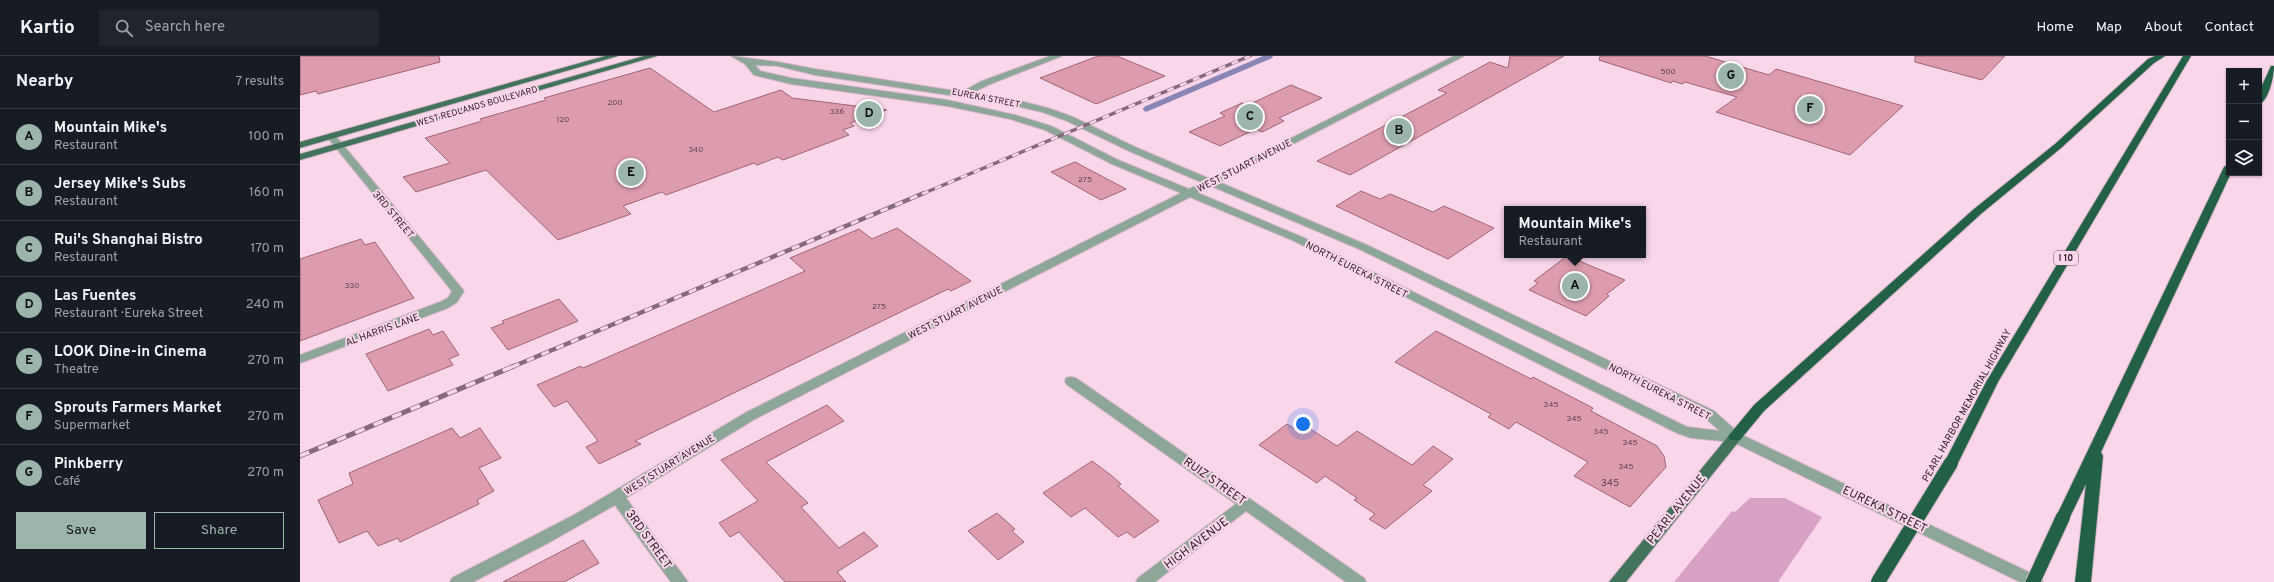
<!DOCTYPE html>
<meta charset="utf-8">
<style>
:root{--surface:#171b24;--page:#20242c;--text:#f1f3f6;--muted:#9ea1a6;--line:#363941;--accent:#9cb5ab}
body{margin:0;font-family:Overpass,sans-serif;background:var(--page);color:var(--text)}
.controls{position:absolute;right:12px;top:12px;display:grid;overflow:hidden;border-radius:0px;box-shadow:0 1px 3px #0004}
.controls button{width:36px;height:36px;display:grid;place-items:center;padding:0;border:0;border-bottom:1px solid var(--line);background:var(--surface);color:var(--text);font:20px sans-serif}
.you{position:absolute;left:1003px;top:368px;width:14px;height:14px;margin:-10px;border:3px solid #fff;border-radius:50%;background:#1a73e8;box-shadow:0 0 0 6px #1a73e833}
.badge{display:grid;place-items:center;width:26px;height:26px;border-radius:50%;background:var(--accent);color:#111;font-size:13px;font-weight:700}
.pin{position:absolute;translate:-50% -50%;border:2px solid #fff;box-shadow:0 1px 4px #0006}
.popup{position:absolute;left:1204px;top:150px;width:142px;height:52px;box-sizing:border-box;display:grid;place-content:center;border-radius:0px;background:var(--surface);filter:drop-shadow(0 1px 3px #0005);font-size:13px;white-space:nowrap;color:var(--muted)}
.popup b{font-size:15px;color:var(--text)}
.popup::after{content:'';position:absolute;left:50%;top:100%;margin-left:-8px;border:8px solid transparent;border-top-color:var(--surface)}
.list{margin:0;padding:0;list-style:none}
h2{display:flex;justify-content:space-between;align-items:center;height:52px;margin:0;padding:0 16px;font-size:17px}
h2 small{font-size:13px;font-weight:400;color:var(--muted)}
.list li{display:grid;grid-template-columns:26px 1fr auto;gap:12px;align-items:center;box-sizing:border-box;height:56px;padding:0 16px;border-top:1px solid var(--line)}
.list b{display:block;font-size:15px;white-space:nowrap}
.list p{margin:0;font-size:13px;white-space:nowrap;color:var(--muted)}
.list em{font-size:13px;font-style:normal;color:var(--muted)}
.actions{display:flex;gap:8px;padding:12px 16px}
.actions a{flex:1;padding:9px 0;border:1px solid var(--accent);border-radius:0px;text-align:center;font-size:14px;color:var(--accent)}
.actions .main{background:var(--accent);color:#111}
.icon{flex:none;width:22px;height:22px;fill:none;stroke:currentColor;stroke-width:2;stroke-linecap:round;stroke-linejoin:round}
.map{position:relative;flex:none;width:1974px;height:526px;overflow:hidden}
header{display:flex;align-items:center;gap:24px;box-sizing:border-box;height:56px;padding:0 20px;background:var(--surface);border-bottom:1px solid var(--line)}
header strong{font-size:19px}
nav{display:flex;gap:22px;margin-inline-start:auto;font-size:14px}
.search{width:280px;height:36px;background:var(--page);display:flex;align-items:center;gap:10px;box-sizing:border-box;padding:0 14px;border-radius:0px;color:var(--muted);font-size:15px}
main{display:flex}
aside{flex:1;background:var(--surface)}
.map>svg:first-child{display:block}
.green{fill:#d8a2c4}
.lines{fill:none;stroke-linecap:round;stroke-linejoin:round}
.stream{stroke:#8985b4;stroke-width:5.5}
.building{fill:#dc9cad;stroke:#a06475}
.minor-casing{stroke:#d7b5c9;stroke-width:2}
.major-casing{stroke:#d7b5c9;stroke-width:2}
.highway-casing{stroke:#d7b5c9;stroke-width:2}
.minor{fill:#8ca698;fill-rule:evenodd}
.major{fill:#42745b;fill-rule:evenodd}
.highway{fill:#236146;fill-rule:evenodd}
.rail-far2-casing{stroke:#856a7b;stroke-width:3.5}
.rail-far1-casing{stroke:#856a7b;stroke-width:4.5}
.rail-casing{stroke:#856a7b;stroke-width:5}
.rail-far2{stroke:#fad6eb;stroke-width:2.5;stroke-dasharray:7;stroke-linecap:butt}
.rail-far1{stroke:#fad6eb;stroke-width:3;stroke-dasharray:8;stroke-linecap:butt}
.rail{stroke:#fad6eb;stroke-width:3.5;stroke-dasharray:10;stroke-linecap:butt}
.highway-bridge-casing{stroke:#d7b5c9;stroke-width:16;stroke-linecap:butt}
.highway-bridge{stroke:#236146;stroke-width:14}
.labels{text-anchor:middle;stroke-width:4;stroke-linejoin:round;paint-order:stroke}
.number-label{font-size:8px;fill:#5f3f4e}
.far-street-label{font-size:9px;fill:#35202e;stroke:#fad6eb}
.shield{fill:#fad6eb;stroke:#705767;stroke-width:1}
.shield-label{font-size:9px;font-weight:bold;fill:#35202e}
.street-label{font-size:10px;fill:#35202e;stroke:#fad6eb}
.near-number-label{font-size:10px;fill:#5f3f4e}
.near-street-label{font-size:12px;fill:#35202e;stroke:#fad6eb}
</style>
<header>
<strong>Kartio</strong>
<div class="search"><svg class="icon" aria-label="search" viewBox="0 0 24 24"><circle cx="10" cy="10" r="6"/><path d="M15 15l6 6"/></svg>Search here</div>
<nav><a>Home</a><a>Map</a><a>About</a><a>Contact</a></nav>
</header>
<main>
<aside>
<h2>Nearby<small>7 results</small></h2>
<ul class="list">
<li><span class="badge">A</span><div><b>Mountain Mike's</b><p>Restaurant</p></div><em>100 m</em></li>
<li><span class="badge">B</span><div><b>Jersey Mike's Subs</b><p>Restaurant</p></div><em>160 m</em></li>
<li><span class="badge">C</span><div><b>Rui's Shanghai Bistro</b><p>Restaurant</p></div><em>170 m</em></li>
<li><span class="badge">D</span><div><b>Las Fuentes</b><p>Restaurant · Eureka Street</p></div><em>240 m</em></li>
<li><span class="badge">E</span><div><b>LOOK Dine-in Cinema</b><p>Theatre</p></div><em>270 m</em></li>
<li><span class="badge">F</span><div><b>Sprouts Farmers Market</b><p>Supermarket</p></div><em>270 m</em></li>
<li><span class="badge">G</span><div><b>Pinkberry</b><p>Café</p></div><em>270 m</em></li>
</ul>
<div class="actions"><a class="main">Save</a><a>Share</a></div>
</aside>
<div class="map">
<svg width="1974" height="526" viewBox="0 0 1974 526">
<rect width="100%" height="100%" fill="#fad6eb"/>
<path class="green" d="M1450,442H1485L1522,461L1478,526H1374L1432,455L1435,456Z"/>
<g class="lines">
<path class="stream" d="M846,53L970,0"/>
</g>
<g class="building">
<path d="M0,0H139L140,6L18,38L16,35L0,39Z"/>
<path d="M798,0H817L865,20L796,48L740,22Z"/>
<path d="M1210,0H1264L1050,119L1017,105L1147,37L1138,34L1190,6L1208,12Z"/>
<path d="M1300,0H1405L1469,19L1476,13L1603,50L1550,99L1416,56L1437,41L1385,26L1382,28L1373,25L1371,27L1299,4Z"/>
<path d="M1615,0H1705L1682,24L1615,6Z"/>
<path d="M350,12L414,56L481,34L492,42L587,54L550,67L554,70L543,74L549,79L483,104L478,101L457,109L454,107L366,139L362,136L323,150L331,158L258,184L186,114L116,136L103,121L150,107L125,82L182,65L180,63L246,44L244,42Z"/>
<path d="M991,29L1022,42L979,62L984,65L962,76L956,73L920,90L889,76L925,60L920,57L942,47L948,49Z"/>
<path d="M775,106L826,133L801,144L751,116Z"/>
<path d="M1061,135L1080,143L1090,138L1133,156L1144,150L1194,172L1148,203L1036,150Z"/>
<path d="M597,172L671,225L651,235L648,233L335,385L341,388L299,408L286,391L298,385L267,345L254,351L237,329L281,310L283,312L505,215L490,202L559,173L572,183Z"/>
<path d="M61,183L65,189L75,186L114,242L0,285V203Z"/>
<path d="M1267,200L1325,224L1307,238L1309,240L1286,260L1229,234L1238,227L1234,225Z"/>
<path d="M259,243L278,265L208,294L191,272L204,267L202,265Z"/>
<path d="M129,273L133,279L143,275L159,299L149,303L153,309L88,335L66,298Z"/>
<path d="M1136,275L1231,323L1233,321L1293,352L1291,355L1357,390L1364,400L1366,411L1330,451L1274,420L1288,406L1216,366L1209,373L1188,361L1191,358L1095,306Z"/>
<path d="M527,349L544,365L466,406L508,447L501,451L539,492L564,476L578,490L537,516L546,526H485L439,476L430,481L419,467L458,445L421,404Z"/>
<path d="M987,368L1000,376L1007,371L1037,390L1057,375L1112,409L1133,390L1153,403L1123,429L1132,435L1085,473L1069,463L1075,458L1054,444L1057,442L1025,420L1017,427L959,389Z"/>
<path d="M152,372L160,382L180,372L201,402L179,412L194,435L177,444L179,448L100,486L98,482L78,490L67,475L39,487L18,444L53,428L49,417Z"/>
<path d="M792,405L812,420L821,428L818,430L859,465L834,482L827,476L818,481L785,452L771,461L743,437Z"/>
<path d="M697,457L715,473L712,475L724,486L698,504L668,475Z"/>
<path d="M283,484L299,507L264,526H203Z"/>
</g>
<g class="lines">
<g class="minor-casing">
<g id="minor">
<path d="M431,0L478,6L515,13L662,36L682,25L750,0H762L688,29L672,37L708,42L748,52L773,61L835,91L910,123L1154,0H1164L919,126L1067,189L1414,355L1440,378L1741,522L1743,526H1720L1433,386L1391,382L1377,377L994,185L890,141L455,363L326,442L388,526H371L315,449L250,486L173,526H150L152,522L274,459L445,357L881,137L812,108L745,74L710,63L647,50L491,28L454,19L445,8ZM455,9L478,10L515,19L708,48L742,56L767,65L829,95L903,127L889,133L818,104L751,70L715,59L647,44L491,22L460,15ZM911,130L1059,193L1404,361L1420,375L1387,371L1002,181L898,137Z"/>
<path d="M31,77L34,78L164,235L157,246L148,252L0,307V299L140,246L148,242L152,235L28,82L26,80Z"/>
<path d="M771,321L776,322L1064,522L1066,526H1046L946,455L855,526H836L838,522L936,448L766,328L765,325L766,322Z"/>
</g>
</g>
<g class="major-casing">
<g id="major">
<path d="M305,0H318L0,92V86Z"/>
<path d="M344,0H357L0,104V98Z"/>
<path d="M1435,376L1440,378L1442,381L1440,384L1326,526H1309L1430,378Z"/>
</g>
</g>
<g class="highway-casing">
<g id="highway">
<path d="M1855,0H1865L1854,7L1761,92L1682,157L1464,355L1440,384H1430L1428,381L1430,378L1454,349L1674,153L1755,88L1848,3Z"/>
<path d="M1883,0H1891L1698,326L1658,407L1656,411H1646L1644,407L1686,326Z"/>
<path d="M1971,10H1974C1974,19 1969,45 1959,48V36Z"/>
<path d="M1929,108V117H1931L1801,396L1803,400L1791,526H1775L1786,428L1768,465L1763,467L1758,465L1756,461L1924,111Z"/>
</g>
</g>
<use href="#minor" class="minor"/>
<use href="#major" class="major"/>
<use href="#highway" class="highway"/>
<g class="rail-far2-casing">
<path id="rail-far2" d="M622,138L950,0"/>
</g>
<g class="rail-far1-casing">
<path id="rail-far1" d="M212,311L624,137"/>
</g>
<g class="rail-casing">
<path id="rail" d="M0,400L214,310"/>
</g>
<use href="#rail-far2" class="rail-far2"/>
<use href="#rail-far1" class="rail-far1"/>
<use href="#rail" class="rail"/>
<g class="highway-bridge-casing">
<g id="highway-bridge">
<path d="M1578,526L1651,407"/>
<path d="M1733,526L1763,461"/>
</g>
</g>
<use href="#highway-bridge" class="highway-bridge"/>
</g>
<g class="labels">
<g class="number-label">
<text x="1368" y="18">500</text>
<text x="315" y="49">200</text>
<text x="537" y="58">336</text>
<text x="263" y="66">120</text>
<text x="396" y="96">340</text>
<text x="785" y="126">275</text>
<text x="52" y="232">330</text>
<text x="579" y="253">275</text>
<text x="1251" y="351">345</text>
<text x="1274" y="365">345</text>
<text x="1301" y="378">345</text>
<text x="1330" y="389">345</text>
<text x="1326" y="413">345</text>
</g>
<g class="far-street-label">
<text transform="translate(686 42) rotate(11)" y="3">EUREKA STREET</text>
<text transform="translate(177 50) rotate(-16)" y="3">WEST REDLANDS BOULEVARD</text>
</g>
<rect class="shield" x="1754" y="195" width="24" height="14" rx="3"/>
<g class="shield-label">
<text x="1766" y="205">I 10</text>
</g>
<g class="street-label">
<text transform="translate(944 109) rotate(-27)" y="4">WEST STUART AVENUE</text>
<text transform="translate(94 158) rotate(50)" y="4">3RD STREET</text>
<text transform="translate(1057 213) rotate(27)" y="4">NORTH EUREKA STREET</text>
<text transform="translate(655 256) rotate(-27)" y="4">WEST STUART AVENUE</text>
<text transform="translate(82 273) rotate(-20)" y="4">AL HARRIS LANE</text>
<text transform="translate(1360 335) rotate(27)" y="4">NORTH EUREKA STREET</text>
<text transform="translate(1666 349) rotate(-61)" y="4">PEARL HARBOR MEMORIAL HIGHWAY</text>
<text transform="translate(369 408) rotate(-32)" y="4">WEST STUART AVENUE</text>
</g>
<g class="near-number-label">
<text x="1310" y="430">345</text>
</g>
<g class="near-street-label">
<text transform="translate(915 425) rotate(35)" y="4">RUIZ STREET</text>
<text transform="translate(1376 453) rotate(-51)" y="4">PEARL AVENUE</text>
<text transform="translate(1585 453) rotate(26)" y="4">EUREKA STREET</text>
<text transform="translate(349 483) rotate(54)" y="4">3RD STREET</text>
<text transform="translate(896 487) rotate(-37)" y="4">HIGH AVENUE</text>
</g>
</g>
</svg>
<div class="controls">
<button>+</button>
<button>−</button>
<button><svg class="icon" aria-label="layers" viewBox="0 0 24 24"><path d="M12 4l9 5-9 5-9-5zM3 14l9 5 9-5"/></svg></button>
</div>
<div class="you"></div>
<div class="pin badge" style="left:1275px;top:230px">A</div>
<div class="popup"><b>Mountain Mike's</b>Restaurant</div>
<div class="pin badge" style="left:1099px;top:75px">B</div>
<div class="pin badge" style="left:950px;top:61px">C</div>
<div class="pin badge" style="left:569px;top:58px">D</div>
<div class="pin badge" style="left:331px;top:117px">E</div>
<div class="pin badge" style="left:1510px;top:53px">F</div>
<div class="pin badge" style="left:1431px;top:20px">G</div>
</div>
</main>
